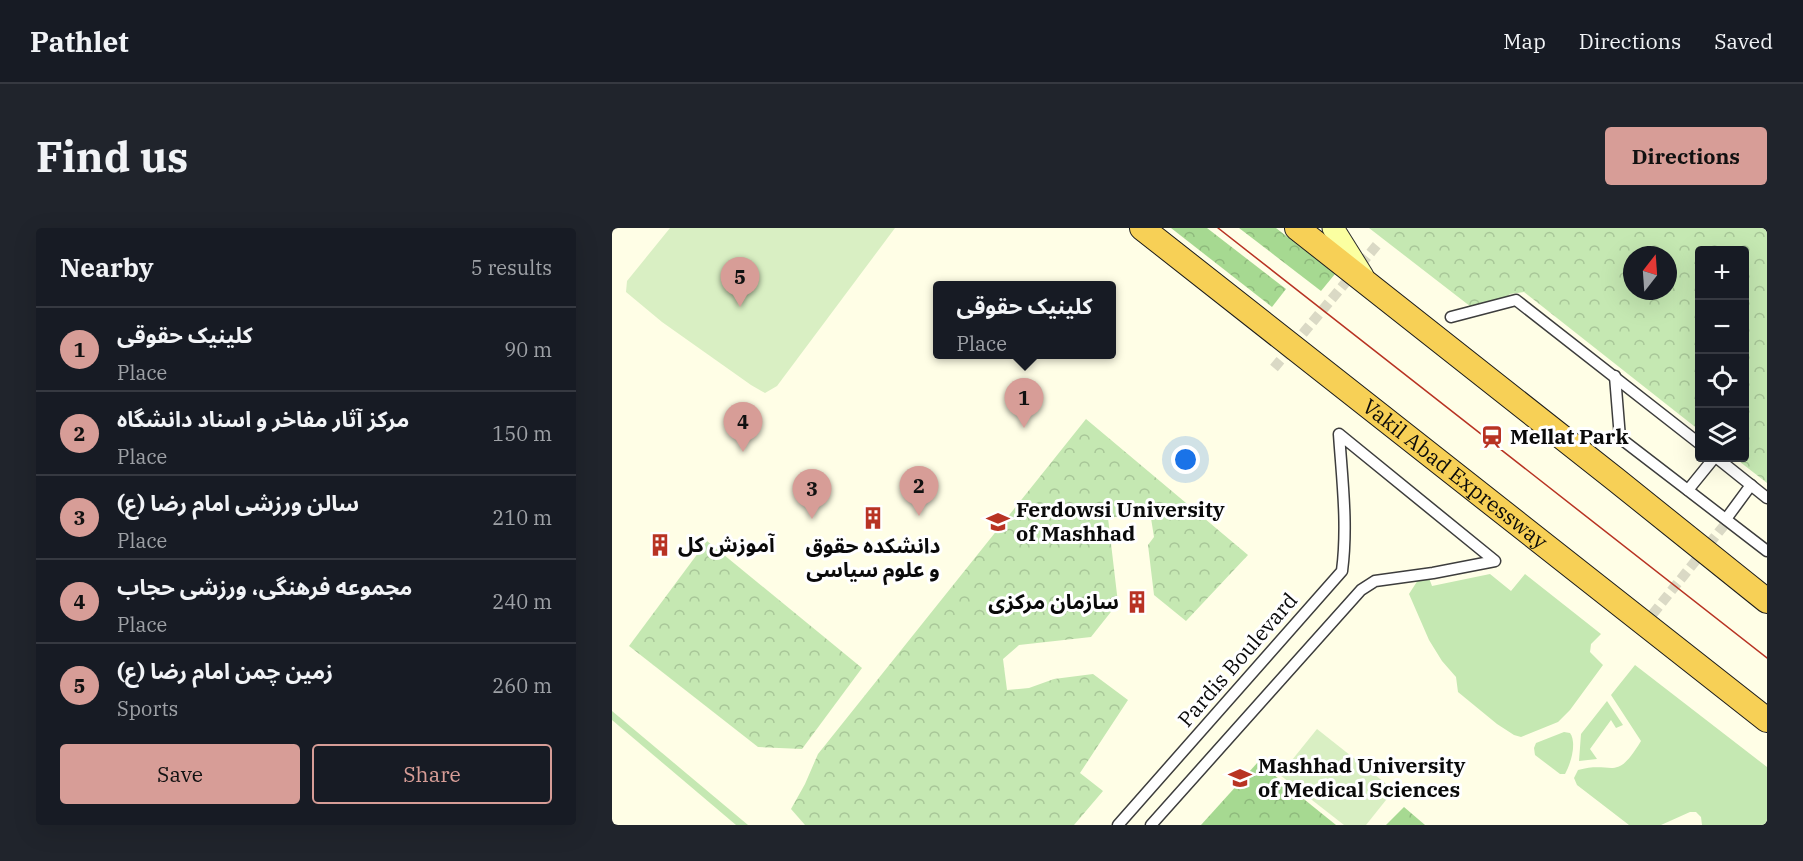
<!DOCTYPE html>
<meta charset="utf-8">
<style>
:root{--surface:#171b24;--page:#20242c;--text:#f1f3f6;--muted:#9ea1a6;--line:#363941;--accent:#d79d97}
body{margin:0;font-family:"IBM Plex Serif","Noto Sans Arabic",serif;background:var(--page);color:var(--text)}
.controls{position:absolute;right:18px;top:18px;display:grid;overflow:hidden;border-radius:6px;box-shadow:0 6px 24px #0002}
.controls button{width:54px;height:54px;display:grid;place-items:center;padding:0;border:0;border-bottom:2px solid var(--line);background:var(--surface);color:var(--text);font:30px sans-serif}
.compass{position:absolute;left:1011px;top:18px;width:54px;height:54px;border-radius:50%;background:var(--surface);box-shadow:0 6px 24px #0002;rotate:17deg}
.you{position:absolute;left:574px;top:232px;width:21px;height:21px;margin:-15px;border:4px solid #fff;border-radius:50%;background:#1a73e8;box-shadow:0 0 0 9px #1a73e833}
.badge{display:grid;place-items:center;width:39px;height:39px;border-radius:50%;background:var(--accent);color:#111;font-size:20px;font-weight:700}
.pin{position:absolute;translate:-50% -50px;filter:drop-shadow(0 2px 3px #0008)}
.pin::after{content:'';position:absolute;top:32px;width:21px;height:18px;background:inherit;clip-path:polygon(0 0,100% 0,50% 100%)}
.popup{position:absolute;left:321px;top:53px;width:183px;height:78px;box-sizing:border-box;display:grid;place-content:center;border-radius:6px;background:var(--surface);filter:drop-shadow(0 2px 4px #0005);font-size:20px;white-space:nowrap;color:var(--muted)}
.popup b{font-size:22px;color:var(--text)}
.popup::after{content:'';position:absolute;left:50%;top:100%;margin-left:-12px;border:12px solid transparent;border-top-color:var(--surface)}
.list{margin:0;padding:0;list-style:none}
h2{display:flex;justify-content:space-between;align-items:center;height:78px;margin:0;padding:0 24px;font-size:26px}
h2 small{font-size:20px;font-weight:400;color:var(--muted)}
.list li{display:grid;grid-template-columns:39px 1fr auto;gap:18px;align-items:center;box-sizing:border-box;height:84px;padding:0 24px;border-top:2px solid var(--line)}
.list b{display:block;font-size:22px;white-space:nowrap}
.list p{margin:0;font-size:20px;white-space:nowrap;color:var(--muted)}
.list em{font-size:20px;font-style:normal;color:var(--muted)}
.actions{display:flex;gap:12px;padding:18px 24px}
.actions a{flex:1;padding:14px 0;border:2px solid var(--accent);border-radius:6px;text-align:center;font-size:21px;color:var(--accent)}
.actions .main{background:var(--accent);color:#111}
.icon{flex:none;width:33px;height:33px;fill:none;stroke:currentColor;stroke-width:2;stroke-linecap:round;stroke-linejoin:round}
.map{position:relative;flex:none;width:1155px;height:597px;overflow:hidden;border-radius:6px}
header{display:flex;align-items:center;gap:36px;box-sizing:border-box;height:84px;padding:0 30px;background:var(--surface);border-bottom:2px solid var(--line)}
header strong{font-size:28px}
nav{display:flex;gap:33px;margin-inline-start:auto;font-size:21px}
.intro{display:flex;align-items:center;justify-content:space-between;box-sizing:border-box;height:144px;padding:0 36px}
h1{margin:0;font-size:42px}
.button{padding:15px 27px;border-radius:6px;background:var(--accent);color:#111;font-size:21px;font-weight:700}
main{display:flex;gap:36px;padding:0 36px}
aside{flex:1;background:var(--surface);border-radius:6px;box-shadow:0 6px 24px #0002}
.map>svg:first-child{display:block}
.grass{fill:#c5e8b2}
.forest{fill:url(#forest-crowns)}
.park{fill:url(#park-crowns);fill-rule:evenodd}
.pitch{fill:#d9efc3}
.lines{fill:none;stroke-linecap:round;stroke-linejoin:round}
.pedestrian-tunnel{stroke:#dad9c5;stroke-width:10;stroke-dasharray:10 5;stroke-linecap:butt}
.pedestrian-casing{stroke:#3d3d3d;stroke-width:13}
.secondary-casing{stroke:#2c2c2c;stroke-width:23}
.trunk-casing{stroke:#1b1b1b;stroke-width:26}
.pedestrian{stroke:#fff;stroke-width:10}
.secondary{stroke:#fbffa1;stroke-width:21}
.trunk{stroke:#f7d056;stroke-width:24}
.tram{stroke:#b83323;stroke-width:1.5}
.labels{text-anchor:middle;stroke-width:6;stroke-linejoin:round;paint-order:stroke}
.poi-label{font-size:21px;font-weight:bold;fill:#0a0a0a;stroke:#fff;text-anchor:start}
.street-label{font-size:21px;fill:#0a0a0a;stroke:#fff}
</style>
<header>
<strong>Pathlet</strong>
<nav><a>Map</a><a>Directions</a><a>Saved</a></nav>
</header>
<div class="intro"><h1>Find us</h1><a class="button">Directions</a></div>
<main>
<aside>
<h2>Nearby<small>5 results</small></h2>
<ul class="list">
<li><span class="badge">1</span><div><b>کلینیک حقوقی</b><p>Place</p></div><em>90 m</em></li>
<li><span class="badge">2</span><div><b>مرکز آثار مفاخر و اسناد دانشگاه</b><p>Place</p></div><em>150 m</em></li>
<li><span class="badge">3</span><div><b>سالن ورزشی امام رضا (ع)</b><p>Place</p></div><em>210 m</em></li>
<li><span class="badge">4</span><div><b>مجموعه فرهنگی، ورزشی حجاب</b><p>Place</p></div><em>240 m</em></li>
<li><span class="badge">5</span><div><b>زمین چمن امام رضا (ع)</b><p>Sports</p></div><em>260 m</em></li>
</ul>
<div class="actions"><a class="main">Save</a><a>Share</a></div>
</aside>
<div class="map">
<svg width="1155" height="597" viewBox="0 0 1155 597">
<defs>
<pattern id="forest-crowns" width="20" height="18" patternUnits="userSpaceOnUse" patternTransform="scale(1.5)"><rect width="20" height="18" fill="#a6d991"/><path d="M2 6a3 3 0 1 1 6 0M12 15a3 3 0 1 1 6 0" fill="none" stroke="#8eb97c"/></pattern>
<pattern id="park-crowns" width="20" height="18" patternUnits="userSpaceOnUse" patternTransform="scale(1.5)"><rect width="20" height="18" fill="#c5e8b2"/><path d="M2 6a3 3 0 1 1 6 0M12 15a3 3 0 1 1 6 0" fill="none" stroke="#a8c698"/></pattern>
</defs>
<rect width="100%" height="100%" fill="#fffee6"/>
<g class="grass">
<path d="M878,346L899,363L913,346L989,406L979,416L978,424L991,437L958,482L946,494L909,509L902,507L885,496L846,464L844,449L830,433L817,412L797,366L806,352L817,350L820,358Z"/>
<path d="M1023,437L1155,539V597H1090L1089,589L1084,584H1078L1049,597H1017L965,557L962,550L966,542C1002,532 1003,556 1029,513L999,467Z"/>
<path d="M995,473L1011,497L1004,500L999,492L978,521L985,531L967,533L969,506Z"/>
<path d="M0,483L136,597H124L0,492Z"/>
<path d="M952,504L958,505C965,515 959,535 953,546H948L923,527L922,520L924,515Z"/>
</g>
<g class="forest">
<path d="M559,0H595L674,61L660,79Z"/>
<path d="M627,0H664L723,46L709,63Z"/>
<path d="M646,534L724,597H589Z"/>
<path d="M792,579L813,597H774Z"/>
</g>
<g class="park">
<path d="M757,0H1155V255L1123,230H1132V22H1088L1087,202L912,64L898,66L886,79L863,82ZM1020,27H1056V63H1020Z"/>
<path d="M474,191L636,327L574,393L542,367L536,317L542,309L538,284L496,290L506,375L479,409L407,417L391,431L395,462L417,460L442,451L481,446L516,472L468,545L491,563L462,597H193L179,581L193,556L206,526Z"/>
<path d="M95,313L250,440L190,521L146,519L17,418Z"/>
</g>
<g class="pitch">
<path d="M58,0H283L165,158L153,165L139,157L50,94L14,64L15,53Z"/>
<path d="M705,501L782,562L754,597H732L668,547Z"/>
</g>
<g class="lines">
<g class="pedestrian-tunnel">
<path d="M662,140L765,17"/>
<path d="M1031,398L1114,295"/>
</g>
<g class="pedestrian-casing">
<g id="pedestrian">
<path d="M839,89L904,72L1088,216"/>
<path d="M1003,148L1008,210L1155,323"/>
<path d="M1105,230L1155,270"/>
<path d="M1076,262L1102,230"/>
<path d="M1114,291L1139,257"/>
<path d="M506,597L730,343C736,297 730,251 727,206L883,333L821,345L763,353L749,362L539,597"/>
</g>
</g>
<g class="secondary-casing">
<path id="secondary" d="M721,0L751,48"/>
</g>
<g class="trunk-casing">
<g id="trunk">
<path id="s1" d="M530,0L1155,492"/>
<path d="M685,0L1003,251L1155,373"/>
</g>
</g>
<use href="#pedestrian" class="pedestrian"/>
<use href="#secondary" class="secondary"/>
<use href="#trunk" class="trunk"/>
<path class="tram" d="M606,0L1155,430"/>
</g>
<defs>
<g id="station-bare" transform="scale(1.8)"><path d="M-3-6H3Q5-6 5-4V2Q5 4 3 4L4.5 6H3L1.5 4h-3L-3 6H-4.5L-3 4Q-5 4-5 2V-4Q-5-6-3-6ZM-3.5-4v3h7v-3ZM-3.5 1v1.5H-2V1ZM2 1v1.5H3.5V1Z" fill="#b83323" stroke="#fff" stroke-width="2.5" paint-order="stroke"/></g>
<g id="building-bare" transform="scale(1.8)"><path d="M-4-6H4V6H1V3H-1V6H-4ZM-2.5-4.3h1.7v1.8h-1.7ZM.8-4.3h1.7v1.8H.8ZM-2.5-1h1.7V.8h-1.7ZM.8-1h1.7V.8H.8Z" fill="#b83323" stroke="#fff" stroke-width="2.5" paint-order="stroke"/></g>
<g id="university-bare" transform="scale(1.8)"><path d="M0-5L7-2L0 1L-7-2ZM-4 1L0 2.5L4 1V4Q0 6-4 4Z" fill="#b83323" stroke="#fff" stroke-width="2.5" paint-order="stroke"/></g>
</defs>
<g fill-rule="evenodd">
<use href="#station-bare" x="880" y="209"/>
<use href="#building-bare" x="261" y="290"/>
<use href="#university-bare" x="386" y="294"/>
<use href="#building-bare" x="48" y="317"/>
<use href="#building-bare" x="525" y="374"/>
<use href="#university-bare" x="628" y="550"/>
</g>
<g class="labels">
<g class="poi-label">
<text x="898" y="216">Mellat Park</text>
<text x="404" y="289">Ferdowsi University<tspan x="404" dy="24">of Mashhad</tspan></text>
<text x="66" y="324">آموزش کل</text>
<text x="261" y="325" text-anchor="middle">دانشکده حقوق<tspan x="261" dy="24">و علوم سیاسی</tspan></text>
<text x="507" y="381" text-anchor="end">سازمان مرکزی</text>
<text x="646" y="545">Mashhad University<tspan x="646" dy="24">of Medical Sciences</tspan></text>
</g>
<g class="street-label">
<text dy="7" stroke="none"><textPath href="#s1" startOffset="398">Vakil Abad Expressway</textPath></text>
<text transform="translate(626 432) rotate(-49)" y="7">Pardis Boulevard</text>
</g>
</g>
</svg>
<div class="controls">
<button>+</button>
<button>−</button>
<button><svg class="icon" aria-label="locate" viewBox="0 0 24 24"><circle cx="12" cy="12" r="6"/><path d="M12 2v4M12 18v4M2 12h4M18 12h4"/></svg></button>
<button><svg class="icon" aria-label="layers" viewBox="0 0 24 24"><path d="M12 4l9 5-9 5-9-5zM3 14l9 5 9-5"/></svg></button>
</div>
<svg class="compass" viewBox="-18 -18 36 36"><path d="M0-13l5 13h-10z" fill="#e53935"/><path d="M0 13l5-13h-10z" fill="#9ea1a6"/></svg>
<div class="you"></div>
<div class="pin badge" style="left:412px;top:200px">1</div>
<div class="popup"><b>کلینیک حقوقی</b>Place</div>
<div class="pin badge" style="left:307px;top:288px">2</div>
<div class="pin badge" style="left:200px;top:291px">3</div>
<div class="pin badge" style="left:131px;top:224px">4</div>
<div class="pin badge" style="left:128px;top:79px">5</div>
</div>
</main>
